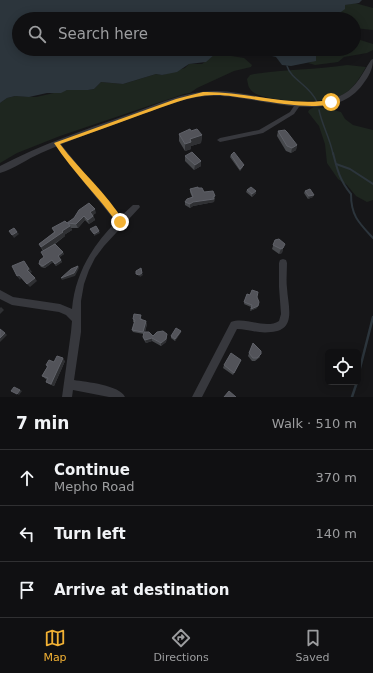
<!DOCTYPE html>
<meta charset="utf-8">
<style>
:root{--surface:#101012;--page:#1e1e20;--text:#f1f3f6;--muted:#9c9d9f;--line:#303032;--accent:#f2b134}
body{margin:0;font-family:"DejaVu Sans",sans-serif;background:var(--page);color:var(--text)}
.controls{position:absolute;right:12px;bottom:12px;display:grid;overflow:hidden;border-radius:6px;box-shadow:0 2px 10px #0003}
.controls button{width:36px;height:36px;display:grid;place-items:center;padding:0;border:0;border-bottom:1px solid var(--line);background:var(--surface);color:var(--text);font:20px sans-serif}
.stop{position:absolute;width:12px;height:12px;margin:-9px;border:3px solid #f2b134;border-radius:50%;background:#fff}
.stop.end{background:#f2b134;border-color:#fff;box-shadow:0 1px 4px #0008}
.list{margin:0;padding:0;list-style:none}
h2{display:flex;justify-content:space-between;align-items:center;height:52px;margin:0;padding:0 16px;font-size:17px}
h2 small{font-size:13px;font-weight:400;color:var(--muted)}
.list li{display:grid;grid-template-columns:26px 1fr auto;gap:12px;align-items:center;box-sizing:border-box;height:56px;padding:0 16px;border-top:1px solid var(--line)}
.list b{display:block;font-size:15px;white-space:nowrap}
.list p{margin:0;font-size:13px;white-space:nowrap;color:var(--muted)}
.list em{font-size:13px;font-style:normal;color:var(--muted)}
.icon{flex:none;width:22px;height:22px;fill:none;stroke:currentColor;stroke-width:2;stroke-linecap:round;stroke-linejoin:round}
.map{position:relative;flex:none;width:373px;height:397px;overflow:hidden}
.search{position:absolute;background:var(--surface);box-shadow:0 2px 10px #0003;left:12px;right:12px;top:12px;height:44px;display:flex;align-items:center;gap:10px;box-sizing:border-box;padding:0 14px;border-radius:22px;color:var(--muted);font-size:15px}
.sheet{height:220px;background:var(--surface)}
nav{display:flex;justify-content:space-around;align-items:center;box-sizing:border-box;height:56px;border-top:1px solid var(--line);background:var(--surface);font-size:11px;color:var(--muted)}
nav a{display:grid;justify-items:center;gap:2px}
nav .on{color:var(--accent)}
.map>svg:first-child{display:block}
.green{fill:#1e261f}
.water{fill:#2c353c}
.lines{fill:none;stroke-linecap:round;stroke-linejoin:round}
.stream-far2{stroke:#2c353c;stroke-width:1.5}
.stream-far1{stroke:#2c353c;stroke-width:2}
.stream{stroke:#2c353c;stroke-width:2.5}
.minor{fill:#37383d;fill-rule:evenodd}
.tertiary{fill:#37383d;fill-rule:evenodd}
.wall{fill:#47494d}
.shaded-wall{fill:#2f3033}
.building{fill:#525359;stroke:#5f6168}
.route{fill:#f2b134}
</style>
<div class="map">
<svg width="373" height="397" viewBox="0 0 373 397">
<rect width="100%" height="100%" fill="#161618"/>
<g class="green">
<path d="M355,3L373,8V30L354,28V19H337L345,5Z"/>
<path d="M354,38L373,44V50L367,53L344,57L338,62L315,65L308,63L311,62L320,49H354Z"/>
<path d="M219,54L244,58L252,65L251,67L234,71L197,88L190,93L184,94L60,136L17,153L0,163V103L7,98L15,96L36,97L67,90H88L94,89L101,82L123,84L156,74L162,75L185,68L189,64H202L214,55Z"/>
<path d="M347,65L366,67C359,79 353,90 340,96C324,104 267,102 253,92C248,88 248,84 247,79L250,75L254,74C285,69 316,70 347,65Z"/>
<path d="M314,107L326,108L341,112L345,119L353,125L373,130V200L367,202L356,196L347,185L338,179L327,163L325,144L319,126L308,112L309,110Z"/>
</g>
<path class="water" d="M0,0H362L359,3L345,5V9L341,12L337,19H19V49H320L316,55V61L291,66L282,65L276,57L251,51L219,54L214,55L206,62L189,64L177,72L162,75L156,74L123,84L101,82L94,89L88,90H67L61,93H47L29,97L15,96L7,98L0,103Z"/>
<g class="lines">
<g class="stream-far2">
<path d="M287,66C291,80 310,85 317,102"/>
<path d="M319,110C322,125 330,138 333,154"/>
</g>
<g class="stream-far1">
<path d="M333,153C337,169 340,181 351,194C351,216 359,223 373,238"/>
<path d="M336,164L350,169L373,184"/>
</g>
<g class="stream">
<path d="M358,376L373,317"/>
<path d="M352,397L357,382"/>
</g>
<g class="minor">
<path d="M298,102L301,104L294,114L263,133L220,142L217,140L220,138L259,130L290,112L296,103Z"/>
<path d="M57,141L59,142L120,217L133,205H139L140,207L104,246L95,258L89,270L84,284L81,301V332L74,380C86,382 120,385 125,397H109L73,390L72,397H62L71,332L72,321L66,315L59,312L12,305L0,299V290L13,297L60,304L72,309C75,274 92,246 116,222L70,165L54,143Z"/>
<path d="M283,259L286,260L287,263C287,271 286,280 287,288C288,306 297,330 271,332C259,334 248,329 237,329L202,397H192L231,322C246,316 265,330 279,321L281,314L279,287V263L280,260Z"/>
</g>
<path class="tertiary" d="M373,59C373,69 369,76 363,84C330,130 253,92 207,96C183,98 160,108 137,116C105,128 72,139 41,153C27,159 14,169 0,173V166C40,145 84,130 127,115C156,105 186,90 217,91C257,92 298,112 337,97C355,91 362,74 371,60Z"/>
</g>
<g class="wall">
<path d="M191,131L202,135L201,143L191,146V149L185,151L179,141V134Z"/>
<path d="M278,131L297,145L296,150L291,153L286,151L277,136Z"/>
<path d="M231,155L243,167L240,171L230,157Z"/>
<path d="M185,156L201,161V166L194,170L185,161Z"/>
<path d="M198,188L204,192L215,196L214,202L193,206L190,208L185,205V202L192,197L190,192V189Z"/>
<path d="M247,190L256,193L252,197L246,192Z"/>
<path d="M305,191L313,197L308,199L304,193Z"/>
<path d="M96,213L93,215L95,220L89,224L85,220L78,228H71L72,230L64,235L65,236L55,244L64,254L59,257L62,262L56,266L53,262L45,268L41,267L39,264L44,257L43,251L39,244L54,232L52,228L67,223L74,218Z"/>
<path d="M275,240L283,248L282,253L279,254L272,249Z"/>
<path d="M247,294L257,297V308L250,311L251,307L244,304Z"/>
<path d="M142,318L141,319L147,324L145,332L153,336L167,337L166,342L161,346L152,341L146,343L144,340L143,337L144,334L133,332L132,330L135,322H133V319Z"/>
<path d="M181,331V332L175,341L171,338V336Z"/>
<path d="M253,343L260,357L255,361H252L248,356Z"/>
<path d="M241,360L233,375L223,368L224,365Z"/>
<path d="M65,361L54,386L49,384L46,382L47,380L42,376L47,367L46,365L54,362Z"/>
</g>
<g class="shaded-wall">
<path d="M202,135L201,143L191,146V149L185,151V144L190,139Z"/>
<path d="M297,145L296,150L291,153L292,148Z"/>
<path d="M201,161V166L194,170L195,165Z"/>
<path d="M256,191V193L252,197V194Z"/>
<path d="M314,195L313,197L308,199L309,196Z"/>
<path d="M215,196L214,202L193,206L190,208V204L193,202Z"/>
<path d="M95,209L96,213L91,216L90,212Z"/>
<path d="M84,216L85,220L78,228L76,224Z"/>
<path d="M93,216L95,220L89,224L88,220Z"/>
<path d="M70,226L72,230L64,235L65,236L44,251L41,247Z"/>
<path d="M99,231L100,233L94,236V234Z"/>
<path d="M17,232L19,234L14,238L12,235Z"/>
<path d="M283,248L282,253L279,254L281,249Z"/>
<path d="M63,252L64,254L59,258L58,256Z"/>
<path d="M52,260L53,262L45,268L43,266Z"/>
<path d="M61,260L62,262L56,266L55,264Z"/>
<path d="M24,261L32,272L29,274L27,270Z"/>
<path d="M78,266L79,268L75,276L62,280L61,278Z"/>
<path d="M142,273L143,275L140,277L139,275Z"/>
<path d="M19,275L21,278L20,280L17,276Z"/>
<path d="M35,278L37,281L30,287L27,284Z"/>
<path d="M258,306L257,308L250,311L251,309Z"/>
<path d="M1,307L4,310L0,314V308Z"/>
<path d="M146,321L147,324L144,335L143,332Z"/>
<path d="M181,331V332L175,341V339Z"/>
<path d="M5,333L7,335L0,342V338Z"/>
<path d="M167,334V337L166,342L161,346V343Z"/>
<path d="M152,338V341L146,343L145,340Z"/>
<path d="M63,358L65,361L54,386L51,384Z"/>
<path d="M20,390L22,391L19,395L17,394Z"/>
</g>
<g class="building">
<path d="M190,129L191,131L197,129L202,135L190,139L191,142L185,144L179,134Z"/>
<path d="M285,130L287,132L297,145L292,148L287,146L278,131Z"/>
<path d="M192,152L201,161L195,165L185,156Z"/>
<path d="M234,152L244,165L240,169L231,155Z"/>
<path d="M198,187V188H202L204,192L213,191L215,196L213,197L214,199L193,202L190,204L185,202L187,199L193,197L190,189Z"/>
<path d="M251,187L256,191L252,194L247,190Z"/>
<path d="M310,189L314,195L309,196L305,191Z"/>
<path d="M89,203L95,209L90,212L93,216L88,220L84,216L76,224L68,223L70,226L62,231L63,232L41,247L39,244L55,232L52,228L65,221L67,223L74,218L79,210Z"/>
<path d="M96,226L99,231L94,234L90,229Z"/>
<path d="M14,228L17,232L12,235L9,231Z"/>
<path d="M279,239L285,244L283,248L281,249L273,245L275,240Z"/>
<path d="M55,244L63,252L58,256L61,260L55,264L52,260L43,266L39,264L40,260L44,257L41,252Z"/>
<path d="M24,261L29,269L27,270L35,278L27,284L19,275L17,276L12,266Z"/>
<path d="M78,266L74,273L61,278L71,269Z"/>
<path d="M141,268L142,273L139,275L136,274V271Z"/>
<path d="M252,290L258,292L257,297L259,302L258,306L251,309L252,305L244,302L247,294L250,295Z"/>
<path d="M134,314L141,315L140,319L146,321L143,332L132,330L135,320L133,319Z"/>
<path d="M176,328L181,331L175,339L171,336Z"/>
<path d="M0,329L5,333L0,338Z"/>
<path d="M163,331L167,334L166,339L161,343L152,338L145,340L143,337L144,332H149L153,336L157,332Z"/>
<path d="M253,343L261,351V354L257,358H253L249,353Z"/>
<path d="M231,353L241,360L234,373L224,365Z"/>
<path d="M57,356L63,358L51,384L46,382L48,378L42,376L48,366L46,365L49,360L54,362Z"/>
<path d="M14,387L20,390L17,394L11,391Z"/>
<path d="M229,391L236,397H224Z"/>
</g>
<path class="route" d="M203,92C246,91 288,107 331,100L334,102C315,114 242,95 217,95C191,94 167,106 143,114C116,124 88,134 60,144C80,171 107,193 124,222L120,225L118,224C98,196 73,172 54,143L176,99Z"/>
</svg>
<div class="controls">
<button><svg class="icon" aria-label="locate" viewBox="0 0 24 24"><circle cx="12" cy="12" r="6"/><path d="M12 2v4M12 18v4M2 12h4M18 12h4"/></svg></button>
</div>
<div class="stop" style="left:331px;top:102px"></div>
<div class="stop end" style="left:120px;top:222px"></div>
<div class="search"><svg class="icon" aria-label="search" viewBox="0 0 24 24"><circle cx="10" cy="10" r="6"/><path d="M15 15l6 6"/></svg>Search here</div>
</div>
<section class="sheet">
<h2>7 min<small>Walk · 510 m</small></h2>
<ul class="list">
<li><svg class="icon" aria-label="ahead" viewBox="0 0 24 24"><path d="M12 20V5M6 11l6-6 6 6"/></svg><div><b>Continue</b><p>Mepho Road</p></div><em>370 m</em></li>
<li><svg class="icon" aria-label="left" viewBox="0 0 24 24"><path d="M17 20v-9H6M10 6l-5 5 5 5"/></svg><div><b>Turn left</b></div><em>140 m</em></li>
<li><svg class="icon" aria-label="arrive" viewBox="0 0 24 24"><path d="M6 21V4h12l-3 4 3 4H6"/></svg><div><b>Arrive at destination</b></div></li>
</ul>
</section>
<nav>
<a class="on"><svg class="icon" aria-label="map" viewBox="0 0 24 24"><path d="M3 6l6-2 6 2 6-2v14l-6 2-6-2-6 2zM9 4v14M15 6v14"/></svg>Map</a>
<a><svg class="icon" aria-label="directions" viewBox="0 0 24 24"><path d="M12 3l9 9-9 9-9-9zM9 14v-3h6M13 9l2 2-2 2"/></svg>Directions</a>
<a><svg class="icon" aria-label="saved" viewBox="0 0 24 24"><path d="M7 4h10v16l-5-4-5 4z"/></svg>Saved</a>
</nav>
